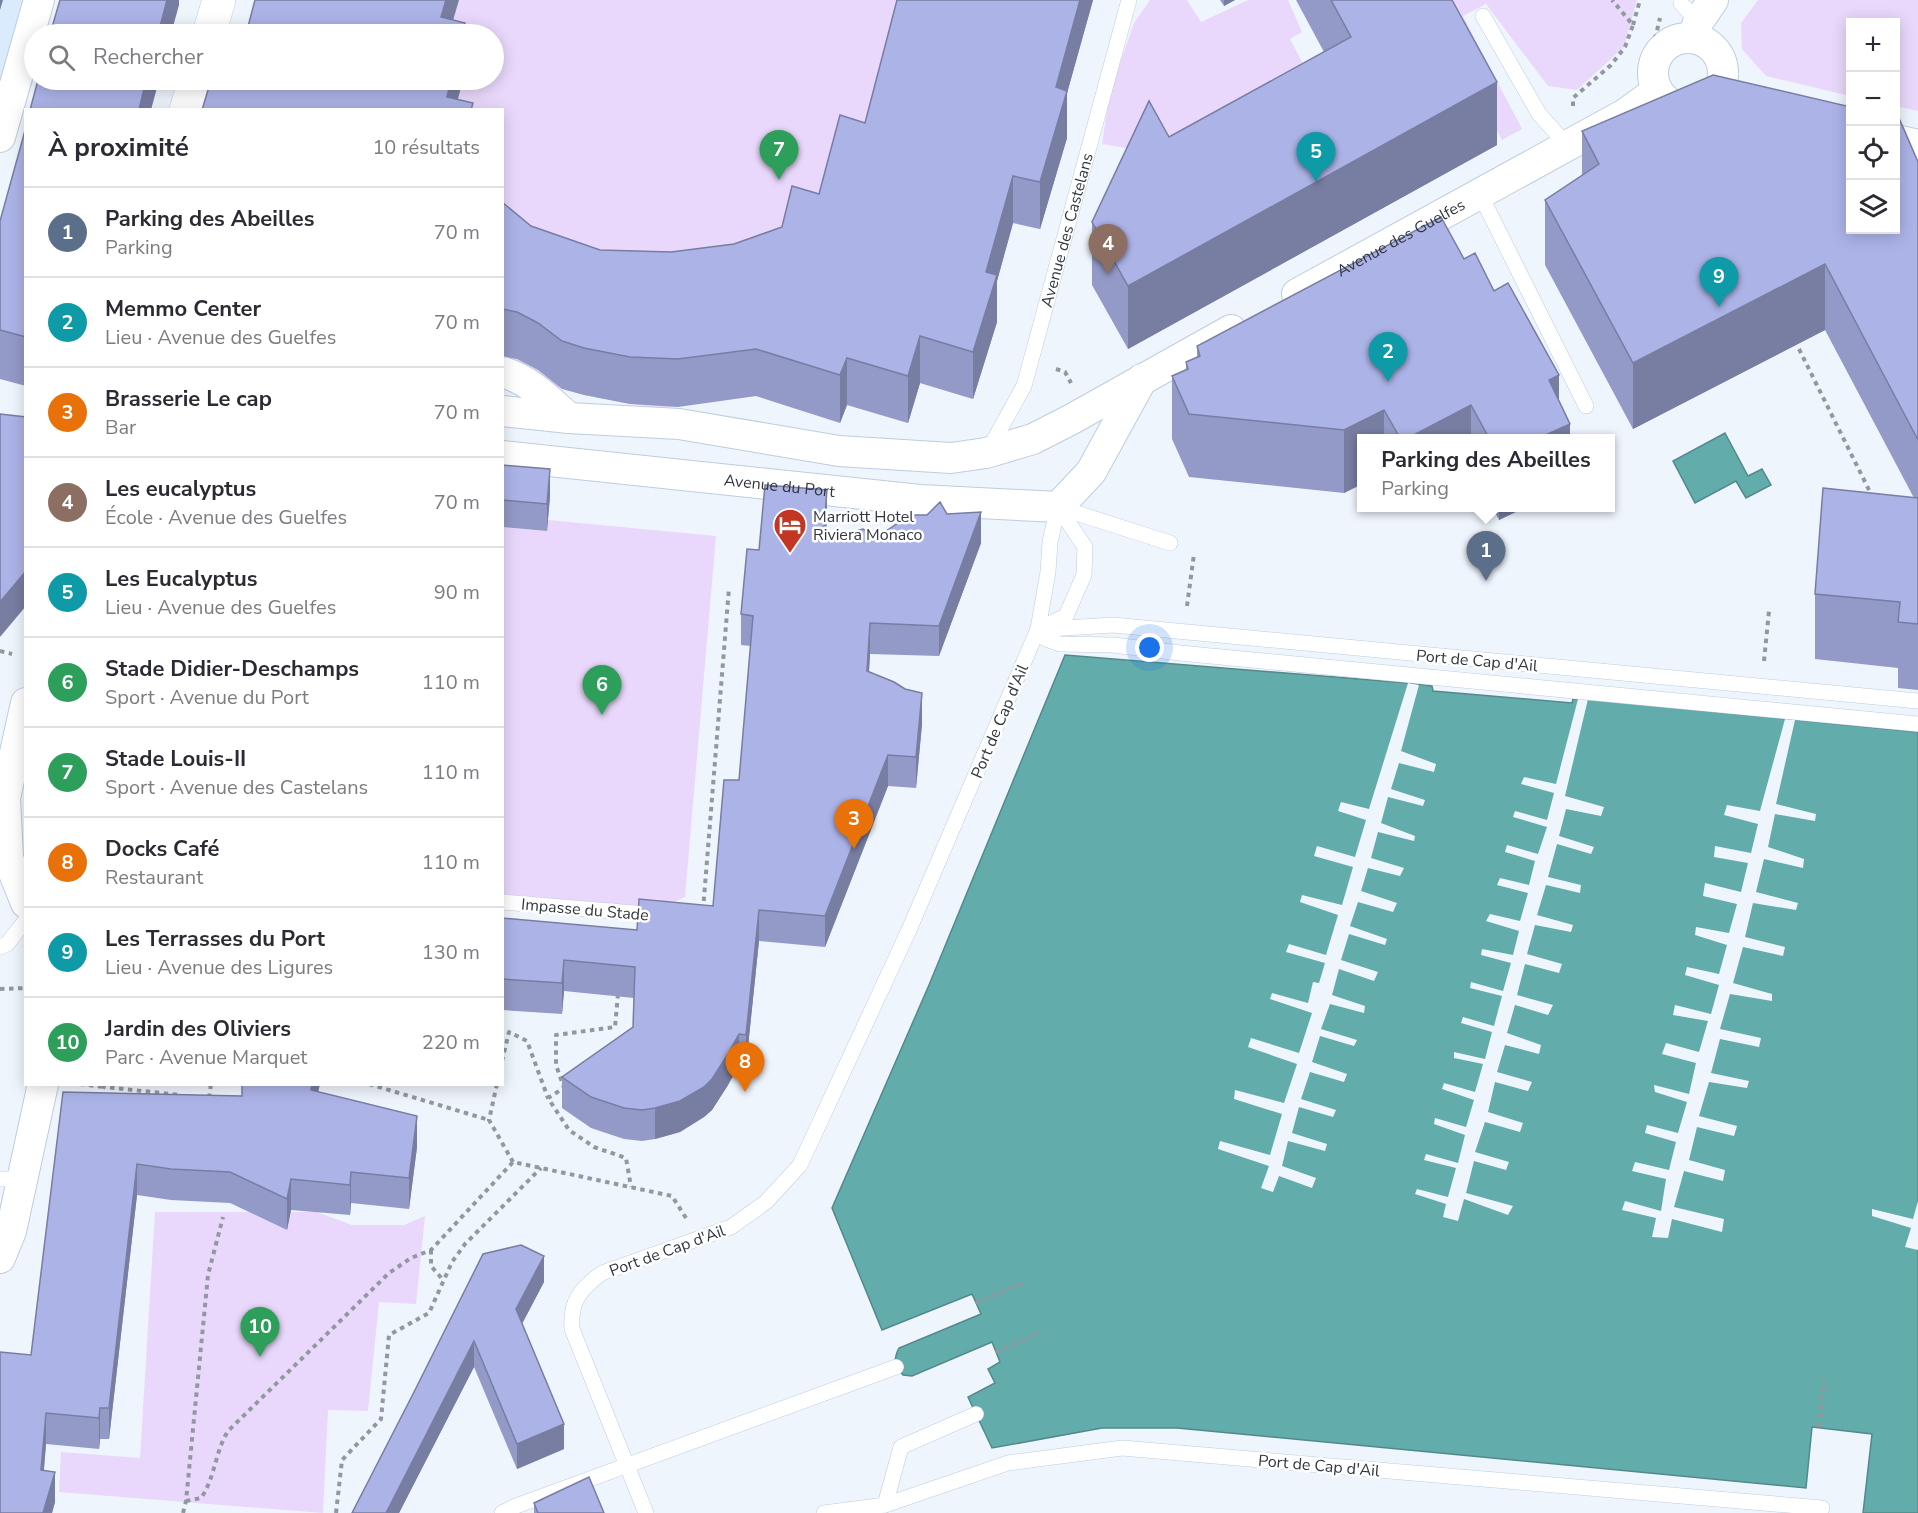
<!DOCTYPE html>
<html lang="fr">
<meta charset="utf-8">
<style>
:root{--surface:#fff;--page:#f7f7f7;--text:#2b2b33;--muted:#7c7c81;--line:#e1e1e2;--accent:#7c3aed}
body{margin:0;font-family:"Nunito Sans",sans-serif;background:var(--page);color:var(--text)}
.controls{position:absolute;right:18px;top:18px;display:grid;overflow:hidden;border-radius:0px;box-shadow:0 3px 15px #0003}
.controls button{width:54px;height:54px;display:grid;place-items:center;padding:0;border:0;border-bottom:2px solid var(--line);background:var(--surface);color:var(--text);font:30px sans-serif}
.you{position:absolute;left:1150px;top:648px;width:21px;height:21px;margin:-15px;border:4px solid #fff;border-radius:50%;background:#1a73e8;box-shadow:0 0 0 9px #1a73e833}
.badge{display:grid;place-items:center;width:39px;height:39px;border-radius:50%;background:var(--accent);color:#fff;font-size:20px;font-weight:700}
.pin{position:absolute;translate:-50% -50px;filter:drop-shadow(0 2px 3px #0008)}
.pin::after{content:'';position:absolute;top:32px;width:21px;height:18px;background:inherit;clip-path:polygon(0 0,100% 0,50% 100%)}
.popup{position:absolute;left:1357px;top:434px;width:258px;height:78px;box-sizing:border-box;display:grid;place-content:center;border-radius:0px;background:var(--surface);filter:drop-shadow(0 2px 4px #0005);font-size:20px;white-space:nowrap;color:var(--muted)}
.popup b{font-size:22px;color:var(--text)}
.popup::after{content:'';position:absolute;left:50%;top:100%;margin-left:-12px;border:12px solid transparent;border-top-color:var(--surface)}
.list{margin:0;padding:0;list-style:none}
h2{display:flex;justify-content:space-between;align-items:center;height:78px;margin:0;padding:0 24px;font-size:26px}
h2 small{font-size:20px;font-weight:400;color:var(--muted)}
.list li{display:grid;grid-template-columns:39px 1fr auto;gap:18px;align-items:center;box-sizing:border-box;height:90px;padding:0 24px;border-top:2px solid var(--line)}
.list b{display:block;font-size:22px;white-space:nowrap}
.list p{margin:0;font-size:20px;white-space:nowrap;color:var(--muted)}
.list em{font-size:20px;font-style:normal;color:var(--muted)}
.icon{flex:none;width:33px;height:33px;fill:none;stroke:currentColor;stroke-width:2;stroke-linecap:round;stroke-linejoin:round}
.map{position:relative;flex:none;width:1918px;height:1513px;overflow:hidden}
.search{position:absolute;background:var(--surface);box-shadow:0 3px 15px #0003;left:24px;top:24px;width:480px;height:66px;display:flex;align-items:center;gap:15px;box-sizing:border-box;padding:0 21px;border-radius:33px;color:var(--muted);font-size:22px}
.panel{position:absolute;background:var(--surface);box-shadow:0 3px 15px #0003;left:24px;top:108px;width:480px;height:978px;border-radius:0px}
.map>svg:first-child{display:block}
.built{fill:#daebfe}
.green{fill:#e9d8fb}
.water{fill:#62acab;stroke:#53898a;stroke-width:1.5}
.pier{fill:#eff5fd}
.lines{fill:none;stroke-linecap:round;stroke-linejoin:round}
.service-casing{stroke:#bdcdde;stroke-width:16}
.minor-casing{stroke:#bdcdde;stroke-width:32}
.tertiary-casing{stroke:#bdcdde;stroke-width:34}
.path{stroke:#9298a0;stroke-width:4;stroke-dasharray:4.5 4.5;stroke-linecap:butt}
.service{stroke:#fff;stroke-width:15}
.minor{stroke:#fff;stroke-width:30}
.tertiary{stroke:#fff;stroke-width:33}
.wall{fill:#949ac7}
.shaded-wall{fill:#787da2}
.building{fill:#acb3e7;stroke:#787da2;stroke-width:1.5}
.labels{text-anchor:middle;stroke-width:5;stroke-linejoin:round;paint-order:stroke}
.street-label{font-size:16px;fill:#31373e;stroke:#fff}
.poi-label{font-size:16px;fill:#31373e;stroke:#fff;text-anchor:start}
</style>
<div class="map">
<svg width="1918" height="1513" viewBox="0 0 1918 1513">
<rect width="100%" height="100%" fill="#eff5fd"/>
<path class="built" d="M0,0H31L0,123Z"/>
<g class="green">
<path d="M267,0H1093L1056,134L1067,138L1040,229L1013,223L993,295L997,322L973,399L920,383L908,423L847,405L840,422L756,396L663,408L624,403L584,395L549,384L503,365L502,110H215L247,80H494V34H259Z"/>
<path d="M1150,0H1187L1201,22L1248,0H1288L1302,32L1290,39L1316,88L1149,152L1102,144L1110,92L1134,23Z"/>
<path d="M1426,0H1637L1624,47L1577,90L1548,86L1486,4L1463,16L1522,129L1502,140Z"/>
<path d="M1758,0H1918V111L1896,106V22H1850V96L1766,76L1742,49L1741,23Z"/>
<path d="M548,520L716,536L685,897L660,908L503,894L502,527L547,531Z"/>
<path d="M155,1212H317L352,1225H404L425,1216L416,1304L379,1302L368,1411L328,1410L323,1513L59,1492L61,1452L140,1458Z"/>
</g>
<g class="water">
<path d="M1725,433L1748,476L1762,469L1771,485L1746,498L1736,481L1695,503L1673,461Z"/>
<path d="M1065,655L1408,683L1432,686L1433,691L1572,703L1573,699H1588L1918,732V1513H1863L1872,1434L1812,1427L1806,1488L1177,1428H1102L992,1448L968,1397L995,1383L988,1369L1000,1362L992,1342L912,1376L903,1375C895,1366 893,1359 899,1348L981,1314L972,1294L882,1330L832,1208L929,985Z"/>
</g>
<g class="pier">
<path d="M1408,683L1419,685L1401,751L1436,764L1434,772L1399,763L1391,789L1425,800L1423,806L1388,797L1381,823L1415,836L1414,841L1378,832L1371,858L1404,868L1400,876L1368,868L1361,891L1397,903L1393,912L1358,902L1350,926L1387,939L1385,945L1349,934L1341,960L1378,972L1374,981L1339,969L1332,995L1365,1006L1364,1013L1330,1004L1321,1029L1357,1040L1354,1046L1320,1036L1312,1062L1347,1074L1344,1082L1310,1072L1301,1099L1336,1110L1333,1117L1299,1107L1292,1133L1327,1144L1325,1151L1288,1141L1282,1166L1316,1178L1312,1188L1279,1176L1273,1192L1261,1188L1269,1166L1218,1149L1220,1141L1270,1155L1282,1114L1234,1099L1235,1090L1284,1103L1297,1064L1248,1047L1251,1038L1299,1053L1312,1013L1270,999L1272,993L1308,1003L1313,982L1319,983L1325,963L1286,952L1289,944L1326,955L1338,915L1300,902L1302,895L1342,905L1353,867L1314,856L1317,846L1355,857L1366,820L1338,811L1341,802L1369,809Z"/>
<path d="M1578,699H1588L1565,796L1604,807L1601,816L1566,809L1559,836L1594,847L1591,854L1557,844L1548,877L1581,885L1580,893L1546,885L1537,915L1573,925L1571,932L1535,925L1527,954L1562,964L1559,973L1525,964L1517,995L1553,1005L1548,1015L1515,1005L1507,1033L1541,1045L1539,1054L1505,1045L1497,1072L1532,1082L1528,1091L1495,1082L1488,1112L1523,1123L1520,1132L1485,1122L1475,1152L1509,1162L1506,1170L1474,1161L1466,1193L1513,1206L1508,1215L1464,1199L1458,1221L1443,1217L1446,1204L1415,1194L1417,1189L1448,1197L1456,1168L1424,1160L1426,1154L1458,1163L1465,1135L1434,1124L1435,1118L1466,1127L1474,1100L1442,1089L1444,1083L1475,1092L1483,1064L1454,1058V1052L1485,1059L1492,1032L1461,1023L1463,1017L1494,1026L1502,996L1470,988L1471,982L1503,991L1511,963L1481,955L1482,949L1513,955L1519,931L1486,921L1490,914L1520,921L1528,893L1497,885L1500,878L1529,885L1535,861L1505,852L1507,845L1538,854L1547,827L1513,817L1515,811L1547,820L1554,793L1521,784L1524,777L1556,784Z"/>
<path d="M1785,719L1795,720L1776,804L1816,814L1815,821L1775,814L1768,847L1804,859L1803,868L1764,859L1756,892L1798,903L1796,910L1753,903L1745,937L1785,947L1783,956L1743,947L1733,983L1772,994V1001L1730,994L1720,1029L1761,1038L1759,1047L1720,1039L1711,1073L1749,1081L1747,1088L1709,1082L1699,1116L1737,1126L1734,1136L1697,1127L1689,1160L1725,1170L1723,1181L1684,1171L1674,1207L1724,1219L1722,1232L1672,1219L1668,1238L1652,1237L1656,1218L1622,1210L1625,1201L1661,1211L1666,1179L1632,1171L1635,1162L1669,1170L1676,1142L1645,1133L1647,1125L1678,1133L1687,1102L1655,1092L1654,1085L1689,1094L1696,1063L1662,1054L1666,1043L1699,1052L1708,1021L1673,1015L1675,1005L1711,1014L1719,985L1685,975L1687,967L1719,974L1727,945L1695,935L1696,927L1729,933L1737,904L1703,896L1705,883L1741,892L1748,863L1714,857L1715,846L1751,853L1758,824L1724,815L1727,805L1760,811Z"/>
<path d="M1918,1201V1250L1905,1247L1911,1228L1872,1216V1209L1913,1219Z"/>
</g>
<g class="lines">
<g class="service-casing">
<g id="service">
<path d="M1681,0V3L1698,22"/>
<path d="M1483,16L1539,114L1567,145"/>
<path d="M1480,194L1586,406"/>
<path id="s1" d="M988,451L1024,386L1129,0"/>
<path d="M1058,507L1170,543"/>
<path d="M1038,629L1046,639L1060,644L1113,645L1180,653L1918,724"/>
<path d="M1049,629L1113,625L1918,701"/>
<path d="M502,902L658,915"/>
<path d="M0,947L7,944L26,920"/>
<path d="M0,1179H22"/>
<path d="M885,1505L901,1447L976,1414"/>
<path d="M502,1513L516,1506L896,1367"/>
<path d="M646,1513L572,1329C570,1301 580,1289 602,1273L731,1227L766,1202L800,1165L909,930L1038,629L1048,572L1050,542L1058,507L1085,547L1084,575L1066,616L1038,629"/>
<path d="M824,1513L885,1505L1008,1463L1122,1448L1822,1508"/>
</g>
</g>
<g class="minor-casing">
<g id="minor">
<path d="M1694,37L1698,22L1713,0"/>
<circle cx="1688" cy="73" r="35"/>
<path d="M0,137L39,0"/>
<path d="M1896,140L1918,145"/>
<path id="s2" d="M1297,294L1625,114L1657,91"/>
<path d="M502,372C528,379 549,400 569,418"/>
<path d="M502,411L569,418L679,424L839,451L951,458L986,453L1033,439L1072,419L1231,330"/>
<path id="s3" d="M502,456L920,500L1058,507L1091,472L1142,379"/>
<path d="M26,703L5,798L8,858L26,903"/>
<path d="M0,1258L11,1231L43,1084"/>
</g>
</g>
<g class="tertiary-casing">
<g id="tertiary">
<path d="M209,34L219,0"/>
<path d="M186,110L195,80"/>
</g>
</g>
<g class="path">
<path d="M1633,25L1640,0"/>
<path d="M1655,39L1660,18"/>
<path d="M1573,106V98L1611,65L1625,47L1633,25L1612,0"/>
<path d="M1799,349L1872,496"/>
<path d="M1056,369L1065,372L1071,383"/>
<path d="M1187,606L1194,554"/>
<path d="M0,651L12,654"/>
<path d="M1764,661L1769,611"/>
<path d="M703,910L729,588"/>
<path d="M0,989L26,988"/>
<path d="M618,994L615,1027L556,1035V1065L564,1088L548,1098L569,1130L594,1147L626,1158L631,1187"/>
<path d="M502,1061L509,1032L527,1041L548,1098"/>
<path d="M80,1084L104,1087"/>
<path d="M104,1084V1087L181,1095"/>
<path d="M369,1084L489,1120"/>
<path d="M497,1084L489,1120L513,1162"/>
<path d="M209,1098L211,1084"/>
<path d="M431,1250V1266L444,1281"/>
<path d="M976,1303L1022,1283"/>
<path d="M996,1352L1040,1333"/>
<path d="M1819,1427L1824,1380"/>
<path d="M186,1501L201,1498C215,1478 215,1452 228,1431L389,1273L411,1258L431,1250L513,1162L672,1196L686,1218"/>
<path d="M183,1513L186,1501L208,1275L223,1217"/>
<path d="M336,1513L342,1460L381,1419L389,1335L429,1313L452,1262L465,1244L541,1168"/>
</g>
<use href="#service" class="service"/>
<use href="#minor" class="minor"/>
<use href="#tertiary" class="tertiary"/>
</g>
<g class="wall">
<path d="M897,0H1093L1067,93V138L1040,229L1013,223L997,281V322L973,399L920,383L908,423L847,405L840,423L756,396L678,407L630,404L584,395L562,389L538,370L517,359L502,356V202L531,226L600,250L671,252L734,244L782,227L819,194L865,123Z"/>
<path d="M1220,0H1235L1224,6Z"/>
<path d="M1296,0H1452L1497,145L1128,349L1092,285V222L1169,137L1324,52Z"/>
<path d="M26,127V386L0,379V221Z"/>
<path d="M1582,131L1918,162V690L1898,688V668L1815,659V594L1914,498L1825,330L1633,429L1545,265V200L1582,176Z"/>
<path d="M1464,259L1494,291L1559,402L1570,438H1362V484L1344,493L1189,477L1172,439V376L1186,370V362L1197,357V346Z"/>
<path d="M502,465L550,496L547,531L502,527Z"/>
<path d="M1492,507H1526L1499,520Z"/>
<path d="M947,514L981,543L939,656L870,654L869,672L922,724L916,788L888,786L825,947L759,941L746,1066L739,1065L728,1085L712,1110L704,1117L680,1132L655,1139L642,1141L624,1139L591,1128L562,1108V1077L633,1027L634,998L564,991L562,1014L502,1010V918L637,930L713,906L739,780L751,646L741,645V614L759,550L827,521L825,539L877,537L927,515Z"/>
<path d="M320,1084L318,1092L417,1147L409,1209L351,1203L350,1215L291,1210L287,1230L230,1203L171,1200L137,1195L109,1439H100L99,1449L46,1444L44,1470L55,1502L52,1513H0L31,1355L63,1092L242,1096Z"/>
<path d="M544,1282L522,1324L564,1449L517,1469L474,1367L399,1513H352L413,1394Z"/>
<path d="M534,1503L604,1513H534Z"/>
</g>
<g class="shaded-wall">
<path d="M0,0H3L0,10Z"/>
<path d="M167,0H179V5L171,34H158Z"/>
<path d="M446,0H459L449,34L441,17Z"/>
<path d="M1080,0H1093L1067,93V138L1040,229V182L1056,87Z"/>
<path d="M1224,0H1235L1224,6Z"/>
<path d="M465,23V34H462Z"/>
<path d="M146,80H159L151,110H139Z"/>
<path d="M451,80H463L455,110L447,97Z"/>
<path d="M1497,82V145L1128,349V286Z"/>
<path d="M1013,176V223L997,281V322L973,399V352L986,272Z"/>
<path d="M1825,264V330L1633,429V363Z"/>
<path d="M920,336V383L908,423V376Z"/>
<path d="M847,358V405L840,423V375Z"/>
<path d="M1559,375V429L1570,424V438H1539L1549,380Z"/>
<path d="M1471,405V438H1408Z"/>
<path d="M1384,410V438H1362V484L1344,493V430Z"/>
<path d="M550,469V496L547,531V504Z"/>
<path d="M827,490V521L823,571V540Z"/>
<path d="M1499,507H1526L1499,520Z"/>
<path d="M981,512V543L939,656V626Z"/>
<path d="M26,571V606L0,637V602Z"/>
<path d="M870,623V654L867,702V671Z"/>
<path d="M922,693V724L916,788V757Z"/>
<path d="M888,755V786L825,947V916Z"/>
<path d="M759,910V941L746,1066V1035Z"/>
<path d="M564,960V991L562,1014V983Z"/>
<path d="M739,1034V1065L728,1085L712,1110L704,1117L680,1132L655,1139V1108Z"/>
<path d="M312,1084H320L311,1121V1090Z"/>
<path d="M417,1116V1147L409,1209V1178Z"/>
<path d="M137,1164V1195L109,1439V1408Z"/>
<path d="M351,1172V1203L350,1215V1185Z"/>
<path d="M291,1179V1210L287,1230V1199Z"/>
<path d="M544,1256V1282L516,1335V1309Z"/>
<path d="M474,1341V1367L399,1513H386Z"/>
<path d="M100,1408V1439L99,1449V1418Z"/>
<path d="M46,1413V1444L41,1501V1470Z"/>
<path d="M564,1424V1449L517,1469V1444Z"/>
<path d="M55,1472V1502L52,1513H43Z"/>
</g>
<g class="building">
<path d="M60,0H167L158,34H50Z"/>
<path d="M255,0H446L441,17L465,23L462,34H246Z"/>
<path d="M897,0H1080L1056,87L1067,91L1040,182L1013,176L986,272L997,275L973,352L920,336L908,376L847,358L840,375L756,349L678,359L630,357L584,348L562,341L538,323L517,312L502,309V202L531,226L600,250L671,252L734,244L782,227L792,186L819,194L840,115L865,123Z"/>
<path d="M1331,0H1452L1497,82L1128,286L1092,222L1149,101L1169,137L1351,37Z"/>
<path d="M1713,75L1851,107V230H1896V118H1899L1918,162V440L1825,264L1633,363L1545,200L1599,164L1582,131Z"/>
<path d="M38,80H146L139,110H30Z"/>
<path d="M211,80H451L447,97L473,103L471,110H202Z"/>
<path d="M26,127V337L0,330V221Z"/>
<path d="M1441,217L1464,259L1475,253L1494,291L1508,283L1559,375L1549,380L1570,424L1539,438H1489L1471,405L1408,438H1400L1384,410L1344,430L1189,414L1172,376L1188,369L1186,362L1200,356L1197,346Z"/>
<path d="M0,414L26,417V571L0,602Z"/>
<path d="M502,465L550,469L547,504L502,500Z"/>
<path d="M765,485L827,490L823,540L863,529L877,537L910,515H927L940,502L947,514L981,512L939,626L870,623L867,671L894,682L905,689L922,693L916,757L888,755L825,916L759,910L746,1035L739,1034L728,1054L712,1079L704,1087L680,1101L655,1108L642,1110L624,1108L591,1097L562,1077L633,1027L635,967L564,960L562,983L502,979V918L637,930L639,899L713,906L724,780H739L753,616L741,614L747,549L759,550Z"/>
<path d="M1823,488L1918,498V624L1898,622L1900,602L1815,594Z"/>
<path d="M242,1084H312L311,1090L417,1116L409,1178L351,1172L350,1185L291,1179L287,1199L230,1172L171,1169L137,1164L109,1408H100L99,1418L46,1413L41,1470L55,1472L43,1513H0V1352L31,1355L63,1092L242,1096Z"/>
<path d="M521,1245L544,1256L516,1309L564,1424L517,1444L474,1341L386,1513H352L413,1394L483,1254Z"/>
<path d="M589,1477L604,1513H538L534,1503Z"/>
</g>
<defs>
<g id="hotel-pin" transform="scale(1.725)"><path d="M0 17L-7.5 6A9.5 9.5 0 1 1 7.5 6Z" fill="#c23623" stroke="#fff"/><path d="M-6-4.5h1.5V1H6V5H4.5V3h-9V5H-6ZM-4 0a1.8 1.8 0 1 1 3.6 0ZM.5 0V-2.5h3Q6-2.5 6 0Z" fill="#fff"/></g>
</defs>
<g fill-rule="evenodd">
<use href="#hotel-pin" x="790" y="525"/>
</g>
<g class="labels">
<g class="street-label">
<text dy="6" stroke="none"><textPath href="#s1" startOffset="236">Avenue des Castelans</textPath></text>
<text dy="6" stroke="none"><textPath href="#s2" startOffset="118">Avenue des Guelfes</textPath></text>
<text dy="6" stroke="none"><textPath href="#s3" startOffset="279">Avenue du Port</textPath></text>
<text transform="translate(1477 660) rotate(5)" y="6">Port de Cap d'Ail</text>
<text transform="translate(999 721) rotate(-67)" y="6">Port de Cap d'Ail</text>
<text transform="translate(585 909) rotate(5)" y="6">Impasse du Stade</text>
<text transform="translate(667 1250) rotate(-20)" y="6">Port de Cap d'Ail</text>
<text transform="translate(1319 1465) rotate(5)" y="6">Port de Cap d'Ail</text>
</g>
<g class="poi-label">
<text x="813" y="522">Marriott Hotel<tspan x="813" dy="18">Riviera Monaco</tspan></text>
</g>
</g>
</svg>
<div class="controls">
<button>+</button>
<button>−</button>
<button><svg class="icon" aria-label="locate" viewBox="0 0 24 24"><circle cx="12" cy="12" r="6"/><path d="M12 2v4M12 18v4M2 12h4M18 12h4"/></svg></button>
<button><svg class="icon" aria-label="layers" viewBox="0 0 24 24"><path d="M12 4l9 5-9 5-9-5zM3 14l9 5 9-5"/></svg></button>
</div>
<div class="you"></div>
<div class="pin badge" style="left:1486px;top:581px;background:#5c6f8a">1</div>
<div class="popup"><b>Parking des Abeilles</b>Parking</div>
<div class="pin badge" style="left:1388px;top:382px;background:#0f9aa8">2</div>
<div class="pin badge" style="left:854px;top:849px;background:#e8710a">3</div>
<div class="pin badge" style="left:1108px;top:274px;background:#8d6e63">4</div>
<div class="pin badge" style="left:1316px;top:182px;background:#0f9aa8">5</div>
<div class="pin badge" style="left:602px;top:715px;background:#2e9e5b">6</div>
<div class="pin badge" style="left:779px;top:180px;background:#2e9e5b">7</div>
<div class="pin badge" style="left:745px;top:1092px;background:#e8710a">8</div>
<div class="pin badge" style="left:1719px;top:307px;background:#0f9aa8">9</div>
<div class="pin badge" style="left:260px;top:1357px;background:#2e9e5b">10</div>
<div class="search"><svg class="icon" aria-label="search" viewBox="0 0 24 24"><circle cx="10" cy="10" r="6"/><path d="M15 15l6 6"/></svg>Rechercher</div>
<section class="panel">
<h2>À proximité<small>10 résultats</small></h2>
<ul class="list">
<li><span class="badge" style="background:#5c6f8a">1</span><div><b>Parking des Abeilles</b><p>Parking</p></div><em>70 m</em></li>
<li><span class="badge" style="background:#0f9aa8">2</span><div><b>Memmo Center</b><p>Lieu · Avenue des Guelfes</p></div><em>70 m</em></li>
<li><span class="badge" style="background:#e8710a">3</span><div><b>Brasserie Le cap</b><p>Bar</p></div><em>70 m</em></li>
<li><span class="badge" style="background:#8d6e63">4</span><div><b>Les eucalyptus</b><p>École · Avenue des Guelfes</p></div><em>70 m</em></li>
<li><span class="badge" style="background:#0f9aa8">5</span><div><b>Les Eucalyptus</b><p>Lieu · Avenue des Guelfes</p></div><em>90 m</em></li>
<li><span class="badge" style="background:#2e9e5b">6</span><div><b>Stade Didier-Deschamps</b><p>Sport · Avenue du Port</p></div><em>110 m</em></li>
<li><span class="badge" style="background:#2e9e5b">7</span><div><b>Stade Louis-II</b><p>Sport · Avenue des Castelans</p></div><em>110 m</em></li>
<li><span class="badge" style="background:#e8710a">8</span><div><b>Docks Café</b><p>Restaurant</p></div><em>110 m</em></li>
<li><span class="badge" style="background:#0f9aa8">9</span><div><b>Les Terrasses du Port</b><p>Lieu · Avenue des Ligures</p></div><em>130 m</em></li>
<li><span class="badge" style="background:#2e9e5b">10</span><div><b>Jardin des Oliviers</b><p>Parc · Avenue Marquet</p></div><em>220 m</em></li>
</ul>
</section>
</div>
